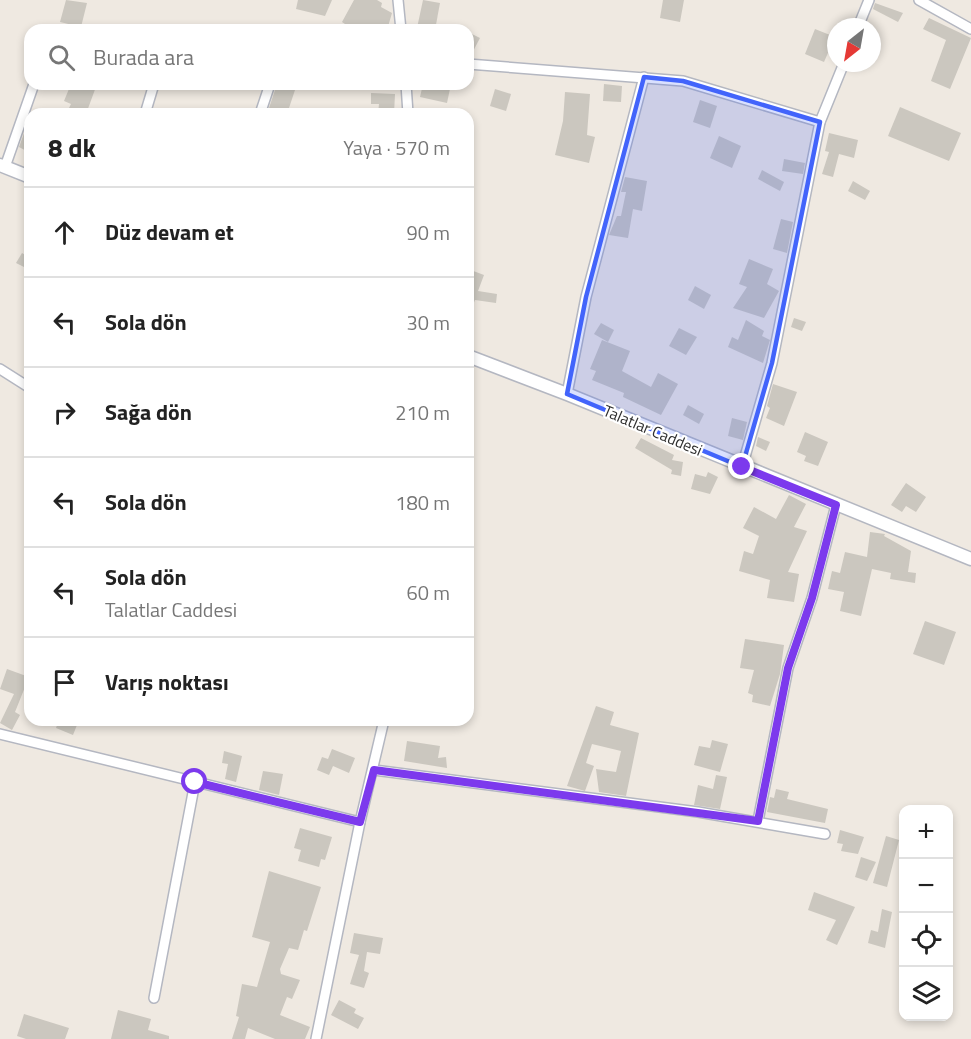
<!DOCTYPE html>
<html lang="tr">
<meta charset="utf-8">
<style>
:root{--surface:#fff;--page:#f6f6f6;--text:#222;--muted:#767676;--line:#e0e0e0}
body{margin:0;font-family:"Titillium Web",sans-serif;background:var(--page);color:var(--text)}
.controls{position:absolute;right:18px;bottom:18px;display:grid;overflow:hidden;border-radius:12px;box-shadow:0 3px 9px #0003}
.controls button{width:54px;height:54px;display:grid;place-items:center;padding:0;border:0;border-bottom:2px solid var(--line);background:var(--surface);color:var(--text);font:30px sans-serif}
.compass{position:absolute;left:827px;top:18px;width:54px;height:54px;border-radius:50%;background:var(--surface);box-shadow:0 3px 9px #0003;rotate:211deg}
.stop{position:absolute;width:18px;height:18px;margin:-14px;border:4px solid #7c3aed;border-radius:50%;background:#fff}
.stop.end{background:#7c3aed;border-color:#fff;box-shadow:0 2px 6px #0008}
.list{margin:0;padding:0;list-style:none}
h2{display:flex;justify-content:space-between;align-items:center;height:78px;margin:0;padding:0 24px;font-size:26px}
h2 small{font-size:20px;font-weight:400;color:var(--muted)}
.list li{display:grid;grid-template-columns:39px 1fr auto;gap:18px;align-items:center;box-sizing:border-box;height:90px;padding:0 24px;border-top:2px solid var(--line)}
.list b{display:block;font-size:22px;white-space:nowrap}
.list p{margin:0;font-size:20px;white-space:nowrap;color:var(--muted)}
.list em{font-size:20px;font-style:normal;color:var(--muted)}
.icon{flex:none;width:33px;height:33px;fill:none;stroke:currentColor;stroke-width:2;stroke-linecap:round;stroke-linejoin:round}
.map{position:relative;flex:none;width:971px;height:1039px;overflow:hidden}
.search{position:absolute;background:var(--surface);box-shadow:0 3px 9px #0003;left:24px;top:24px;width:450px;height:66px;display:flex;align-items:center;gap:15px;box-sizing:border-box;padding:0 21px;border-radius:18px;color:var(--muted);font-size:22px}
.panel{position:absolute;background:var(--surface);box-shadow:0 3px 9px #0003;left:24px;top:108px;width:450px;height:618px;border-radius:18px}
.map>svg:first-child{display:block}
.building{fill:#cbc7bf}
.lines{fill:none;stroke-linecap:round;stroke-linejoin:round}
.minor-casing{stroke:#b4b7c1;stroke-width:12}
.tertiary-casing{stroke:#b4b7c1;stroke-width:15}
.minor{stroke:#fff;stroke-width:9}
.tertiary{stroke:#fff;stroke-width:12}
.route{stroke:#7c3aed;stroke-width:8}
.marked{fill:#4264fb;fill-opacity:0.2;stroke:#4264fb;stroke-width:4.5;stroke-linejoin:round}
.labels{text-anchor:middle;stroke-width:4.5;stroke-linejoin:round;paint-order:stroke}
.street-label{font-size:16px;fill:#2e2e2e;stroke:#fff}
</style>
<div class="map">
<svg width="971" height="1039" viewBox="0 0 971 1039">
<rect width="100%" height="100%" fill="#efe9e1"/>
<g class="building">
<path d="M66,0L87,3L81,27L60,22Z"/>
<path d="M298,0H332L325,16L296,9Z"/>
<path d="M354,0H377L382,3L381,7L392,13L387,30H343L345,24L342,22Z"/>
<path d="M423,0L440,3L435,30L417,28Z"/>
<path d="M663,0H684L680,22L660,18Z"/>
<path d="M875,3L903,13L898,22L873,9Z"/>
<path d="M929,18L971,38L950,89L931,81L946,40L923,29Z"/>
<path d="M815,29L835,37L824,62L805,54Z"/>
<path d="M468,32L480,38L470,57H468Z"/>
<path d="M71,84H97L86,114L68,110L71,104L64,101Z"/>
<path d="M277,84H297L287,114L269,108Z"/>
<path d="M423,84H451L447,103L420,97Z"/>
<path d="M604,84L622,86L621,102L603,101Z"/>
<path d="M495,89L511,94L506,111L490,106Z"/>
<path d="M565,92L590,94L587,135L595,137L589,163L555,155L563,121Z"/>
<path d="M371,93L395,94L394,114H378L379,104H371Z"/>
<path d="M700,100L717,106L710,128L693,122Z"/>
<path d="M900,107L961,133L949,161L888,136Z"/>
<path d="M30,117V153L19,147Z"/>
<path d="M829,133L858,140L854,158L839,154L833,177L822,174L829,152L825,151Z"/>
<path d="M719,136L741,146L732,168L710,158Z"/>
<path d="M784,159L805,163L803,174L782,171Z"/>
<path d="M762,170L784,182L780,191L758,179Z"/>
<path d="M625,177L647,181L642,211L633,209L628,238L609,235L617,216H621L626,192H621Z"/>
<path d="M853,181L870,191L865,200L848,191Z"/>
<path d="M781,219L793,222L787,253L773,249Z"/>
<path d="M22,253L30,258V270L16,263Z"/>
<path d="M749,259L773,269L767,284L779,291L764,318L733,308L747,287L739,284Z"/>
<path d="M468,269L484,275L478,291L497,294L496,303L475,300L469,315Z"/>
<path d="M695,286L711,295L704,309L688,300Z"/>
<path d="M794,318L806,322L802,331L791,327Z"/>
<path d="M746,320L764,331L762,336L770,340L763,363L728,347L732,337L738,340Z"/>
<path d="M601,323L614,330L608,342L594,334Z"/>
<path d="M679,328L697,337L686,355L669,346Z"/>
<path d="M602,340L630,351L622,371L651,387L658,373L678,384L661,415L623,397L624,393L592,380L596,371L590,369Z"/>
<path d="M773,384L797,392L784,426L766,418L770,408L767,406Z"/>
<path d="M688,405L704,414L699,424L683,415Z"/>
<path d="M732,418L747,422L743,440L728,436Z"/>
<path d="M805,432L828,442L818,466L804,461L806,456L797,452Z"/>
<path d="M758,437L770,442L766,451L756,446Z"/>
<path d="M641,438L674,455L672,460L683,462L681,476L671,474L672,470L635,448Z"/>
<path d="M708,472L718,477L710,494L691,489L695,474L706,477Z"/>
<path d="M906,483L926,497L916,512L906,506L902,512L891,505Z"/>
<path d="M789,495L806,504L794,527L807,531L788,572L799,574L794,602L767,598L770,580L739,571L744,551L753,554L759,536L743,528L754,507L776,519Z"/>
<path d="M870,532L885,534L884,536L911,551L908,572L916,573L915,583L890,579L891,573L872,569L861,616L840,611L844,592L828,589L832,571L840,573L845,552L867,557Z"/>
<path d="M925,621L956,632L944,665L913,654Z"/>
<path d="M745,639L784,645L780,674L770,706L752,702L753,695L748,693L754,670L740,668Z"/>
<path d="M7,669L29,677L15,712L20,715L12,730L0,723L14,694L0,689Z"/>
<path d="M596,706L614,712L610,725L639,733L626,796L599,792L596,769L616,772L621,751L592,744L586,763L594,766L585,791L567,786Z"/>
<path d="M59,720H79L73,735L56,728Z"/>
<path d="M712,740L728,744L720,772L694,765L699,746L710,748Z"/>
<path d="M407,741L440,746L438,758L446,757L447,768L404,761Z"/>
<path d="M332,749L355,758L349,773L333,766L329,775L317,770L322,757L328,759Z"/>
<path d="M224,751L242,756L236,782L225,779L228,764L222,763Z"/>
<path d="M263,771L283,774L279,795L259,790Z"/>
<path d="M716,775L727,777L720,809L694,805L698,785L713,789Z"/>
<path d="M776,789L789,792L787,799L828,809L825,823L767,812L770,797L774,798Z"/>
<path d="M300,828L332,837L325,860L321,859L319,867L298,861L301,850L294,848Z"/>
<path d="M840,830L864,837L858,854L841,851L843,844L837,843Z"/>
<path d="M886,836L899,840L887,887L873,883Z"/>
<path d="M861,857L876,862L867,881L855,877Z"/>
<path d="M269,871L321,887L307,931L304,930L298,950L289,948L280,969L281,974L300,980L292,999L287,997L280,1015L310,1027L305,1039H275L248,1028L245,1039H232L239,1017L236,1016L242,984L257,987L270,942L252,937Z"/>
<path d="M814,892L855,907L837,945L826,940L836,920L808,910Z"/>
<path d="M882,909L892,912L885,948L868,943L871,930L878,932Z"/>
<path d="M354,933L383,938L380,954L367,952L364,971L369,973L364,988L350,984L359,955L350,953Z"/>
<path d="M339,1000L356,1009L354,1013L364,1018L358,1029L331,1015Z"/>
<path d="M118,1010L151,1019L148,1030L169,1036V1039H111Z"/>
<path d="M24,1014L69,1028L65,1039H26L17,1036Z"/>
</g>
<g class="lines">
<g class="minor-casing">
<g id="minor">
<path d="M398,0L401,30"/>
<path d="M919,0L971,29"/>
<path d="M858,27L869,0"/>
<path d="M468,64L683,81L820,122"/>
<path d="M406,84L408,114"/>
<path d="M145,114L154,84"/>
<path d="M260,114L270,84"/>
<path d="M5,167L34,84"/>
<path d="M0,369L30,388"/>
<path d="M567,394L586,297L644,77"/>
<path d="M742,467L772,363L820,122L844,63"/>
<path d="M0,734L360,822"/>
<path d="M374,770L698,812L825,834"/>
<path d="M758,821L788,668L812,598L836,505"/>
<path d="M154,998L195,782"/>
<path d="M316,1039L360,822L384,720"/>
</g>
</g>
<g class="tertiary-casing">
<g id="tertiary">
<path d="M0,165L30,177"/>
<path d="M468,356L567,394L971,559"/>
</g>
</g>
<use href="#minor" class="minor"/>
<use href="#tertiary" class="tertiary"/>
</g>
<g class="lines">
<path class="route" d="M195,782L360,822L374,770L758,821L788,668L812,598L836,505L742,467"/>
</g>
<path class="marked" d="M644,77L683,81L820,122L772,363L742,467L567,394L586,297Z"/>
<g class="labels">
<g class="street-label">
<text transform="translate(653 430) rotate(23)" y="6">Talatlar Caddesi</text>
</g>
</g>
</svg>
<div class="controls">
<button>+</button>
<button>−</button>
<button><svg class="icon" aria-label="locate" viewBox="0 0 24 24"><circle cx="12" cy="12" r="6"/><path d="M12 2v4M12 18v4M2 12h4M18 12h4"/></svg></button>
<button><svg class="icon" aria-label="layers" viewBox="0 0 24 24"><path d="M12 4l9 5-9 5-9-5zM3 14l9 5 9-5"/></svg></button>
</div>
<svg class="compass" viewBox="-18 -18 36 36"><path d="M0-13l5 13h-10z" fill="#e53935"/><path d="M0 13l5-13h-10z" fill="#767676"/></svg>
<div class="stop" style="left:195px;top:782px"></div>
<div class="stop end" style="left:742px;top:467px"></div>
<div class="search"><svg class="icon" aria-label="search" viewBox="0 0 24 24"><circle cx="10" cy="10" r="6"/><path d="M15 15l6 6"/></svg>Burada ara</div>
<section class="panel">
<h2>8 dk<small>Yaya · 570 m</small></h2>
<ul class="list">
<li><svg class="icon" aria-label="ahead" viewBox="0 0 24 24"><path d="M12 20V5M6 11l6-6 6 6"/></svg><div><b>Düz devam et</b></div><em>90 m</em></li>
<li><svg class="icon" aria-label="left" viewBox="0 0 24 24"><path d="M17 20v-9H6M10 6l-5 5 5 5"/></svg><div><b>Sola dön</b></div><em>30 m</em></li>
<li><svg class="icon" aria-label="right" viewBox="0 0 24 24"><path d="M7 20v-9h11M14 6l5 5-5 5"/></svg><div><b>Sağa dön</b></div><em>210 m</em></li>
<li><svg class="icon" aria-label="left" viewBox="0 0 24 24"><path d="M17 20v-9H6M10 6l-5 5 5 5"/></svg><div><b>Sola dön</b></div><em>180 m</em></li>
<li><svg class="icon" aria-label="left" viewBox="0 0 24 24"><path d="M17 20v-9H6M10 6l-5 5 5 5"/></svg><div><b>Sola dön</b><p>Talatlar Caddesi</p></div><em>60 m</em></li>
<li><svg class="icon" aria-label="arrive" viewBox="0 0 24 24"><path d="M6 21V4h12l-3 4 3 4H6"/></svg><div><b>Varış noktası</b></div></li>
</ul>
</section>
</div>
